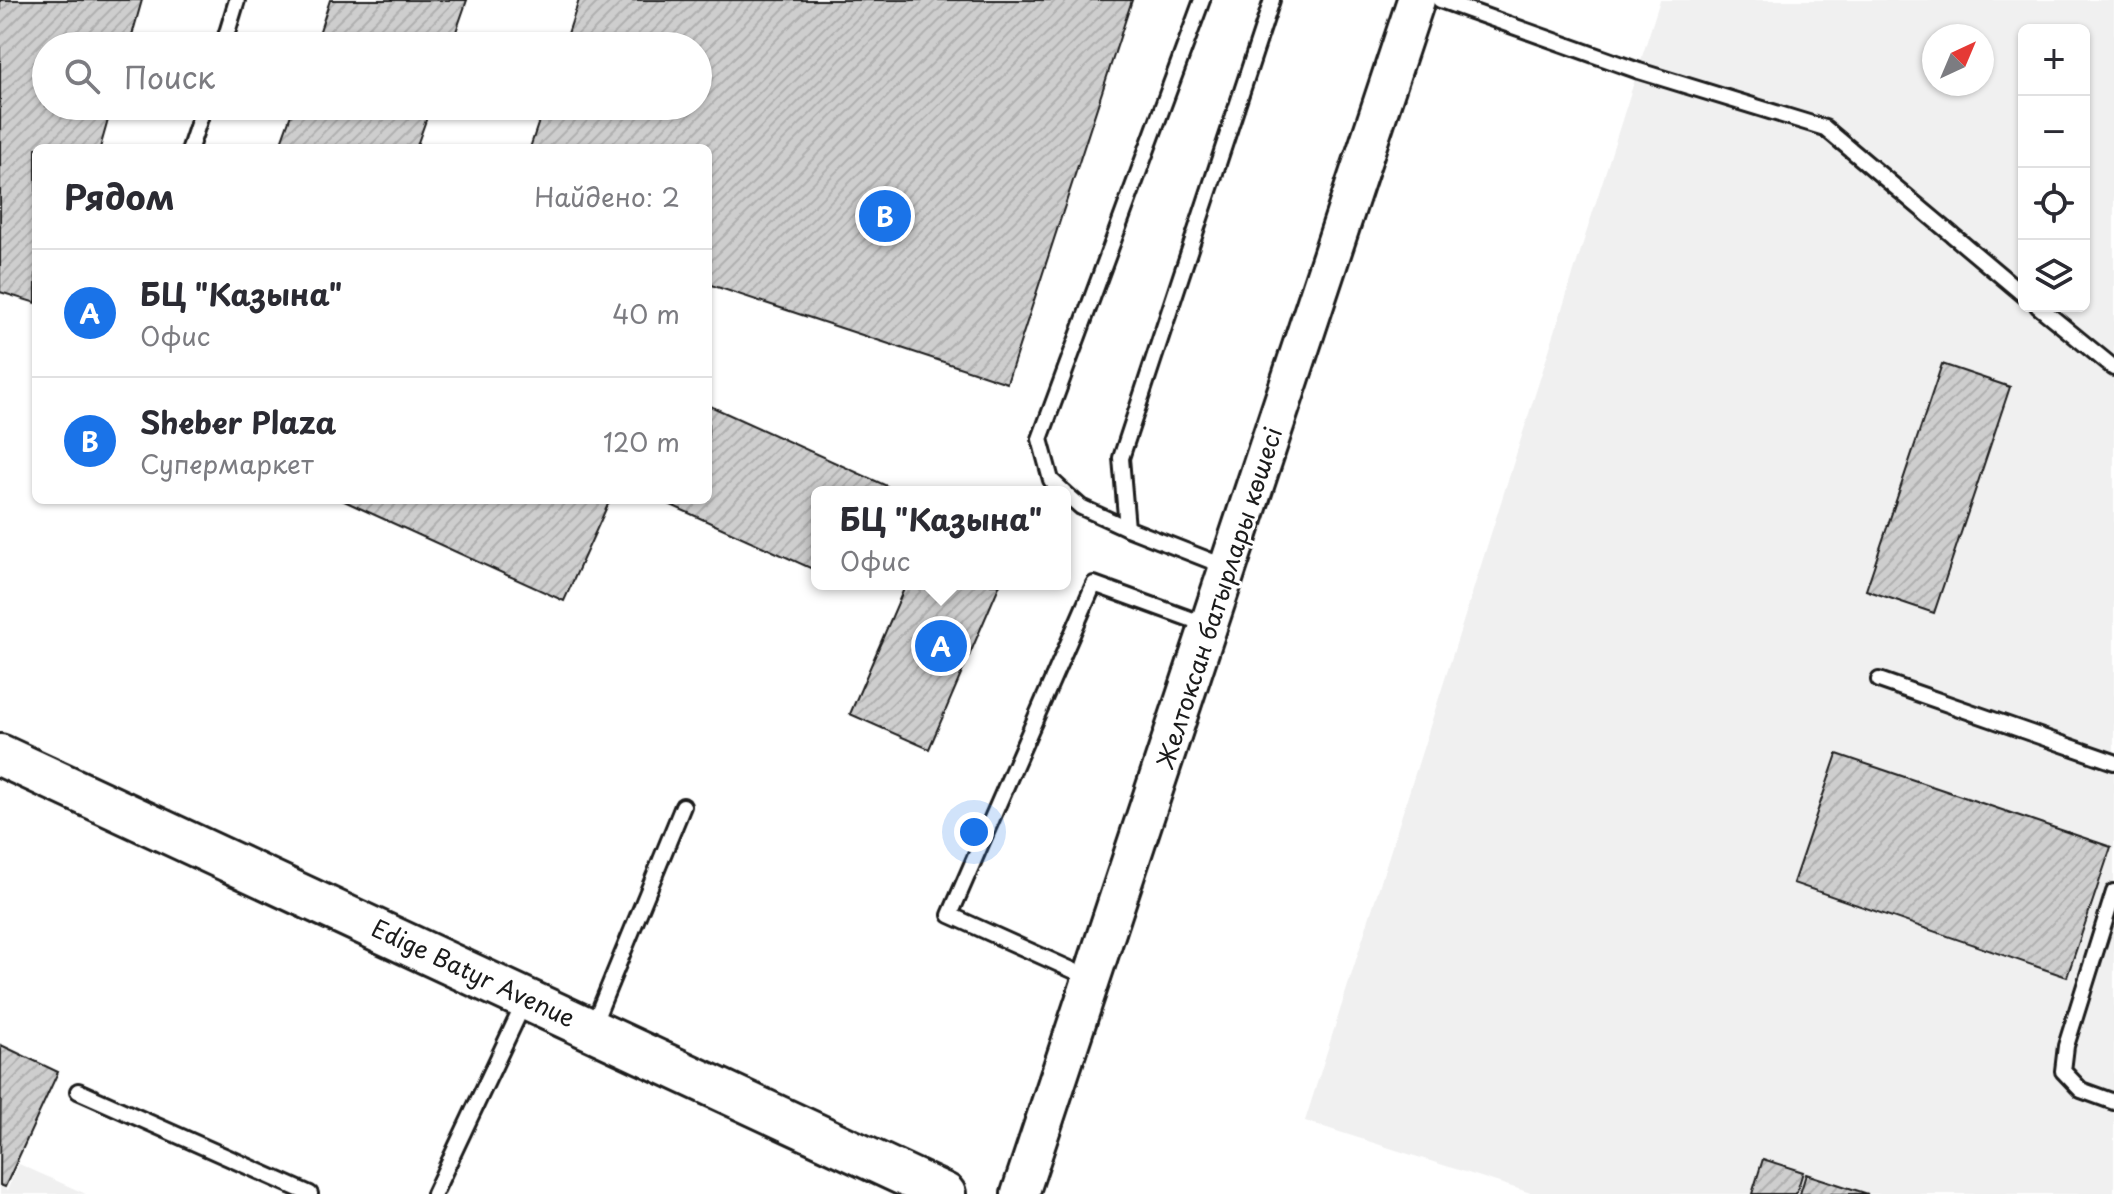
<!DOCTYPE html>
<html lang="ru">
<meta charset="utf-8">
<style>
:root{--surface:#fff;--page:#f2f2f3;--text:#2b2b33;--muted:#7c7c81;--line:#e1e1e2;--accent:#1a73e8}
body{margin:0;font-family:"Playpen Sans",sans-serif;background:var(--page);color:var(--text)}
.controls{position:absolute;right:24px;top:24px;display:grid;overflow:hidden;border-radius:12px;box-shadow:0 2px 6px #0004}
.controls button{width:72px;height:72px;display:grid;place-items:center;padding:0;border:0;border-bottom:2px solid var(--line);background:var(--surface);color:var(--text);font:40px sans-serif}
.compass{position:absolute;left:1922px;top:24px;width:72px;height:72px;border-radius:50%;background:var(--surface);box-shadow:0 2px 6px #0004;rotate:44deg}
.you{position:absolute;left:974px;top:832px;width:28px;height:28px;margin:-20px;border:6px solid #fff;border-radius:50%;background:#1a73e8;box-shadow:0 0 0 12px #1a73e833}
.badge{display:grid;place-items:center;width:52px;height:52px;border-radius:50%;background:var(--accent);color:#fff;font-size:26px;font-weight:700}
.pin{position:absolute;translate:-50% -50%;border:4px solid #fff;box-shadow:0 2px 8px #0006}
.popup{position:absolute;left:811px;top:486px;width:260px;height:104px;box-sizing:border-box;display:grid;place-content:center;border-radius:12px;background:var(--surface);filter:drop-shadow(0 2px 6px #0005);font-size:26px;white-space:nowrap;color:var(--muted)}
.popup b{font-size:30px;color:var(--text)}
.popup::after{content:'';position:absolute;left:50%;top:100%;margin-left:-16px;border:16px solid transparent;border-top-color:var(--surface)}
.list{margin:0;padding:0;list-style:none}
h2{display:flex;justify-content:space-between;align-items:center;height:104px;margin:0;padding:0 32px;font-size:34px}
h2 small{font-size:26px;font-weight:400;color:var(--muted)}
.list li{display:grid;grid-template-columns:52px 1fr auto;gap:24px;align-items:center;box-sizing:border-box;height:128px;padding:0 32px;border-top:2px solid var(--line)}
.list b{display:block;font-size:30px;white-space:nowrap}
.list p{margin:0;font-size:26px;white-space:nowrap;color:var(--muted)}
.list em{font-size:26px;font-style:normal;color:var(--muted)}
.icon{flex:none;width:44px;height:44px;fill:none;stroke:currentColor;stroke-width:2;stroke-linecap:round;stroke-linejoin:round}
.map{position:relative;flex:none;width:2114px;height:1194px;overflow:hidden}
.search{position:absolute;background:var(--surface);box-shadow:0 2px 6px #0004;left:32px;top:32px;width:680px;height:88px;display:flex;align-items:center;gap:20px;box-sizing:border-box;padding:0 28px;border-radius:44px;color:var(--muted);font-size:30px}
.panel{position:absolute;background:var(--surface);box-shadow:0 2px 6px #0004;left:32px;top:144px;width:680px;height:360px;border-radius:12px}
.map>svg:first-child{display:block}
.built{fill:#f0f0f0;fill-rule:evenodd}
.building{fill:url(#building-hatch);stroke:#1c1c1c;stroke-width:2}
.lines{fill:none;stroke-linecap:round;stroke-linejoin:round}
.service-casing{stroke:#1c1c1c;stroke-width:20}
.tertiary-casing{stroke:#1c1c1c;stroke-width:42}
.secondary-casing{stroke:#1c1c1c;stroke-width:46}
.service{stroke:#fff;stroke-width:14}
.tertiary{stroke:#fff;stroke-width:36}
.secondary{stroke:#fff;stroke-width:40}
.labels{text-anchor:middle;stroke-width:6;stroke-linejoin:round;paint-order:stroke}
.street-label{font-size:24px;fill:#1c1c1c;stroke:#fff}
</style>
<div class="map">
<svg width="2114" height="1194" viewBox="0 0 2114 1194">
<defs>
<pattern id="building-hatch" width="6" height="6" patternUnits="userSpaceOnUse" patternTransform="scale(2)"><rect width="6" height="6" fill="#cecece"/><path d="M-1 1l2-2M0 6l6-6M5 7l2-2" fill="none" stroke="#b0b0b0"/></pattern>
</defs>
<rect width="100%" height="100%" fill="#fff"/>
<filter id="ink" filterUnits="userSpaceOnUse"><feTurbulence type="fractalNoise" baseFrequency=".0125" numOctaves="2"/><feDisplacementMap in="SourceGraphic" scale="16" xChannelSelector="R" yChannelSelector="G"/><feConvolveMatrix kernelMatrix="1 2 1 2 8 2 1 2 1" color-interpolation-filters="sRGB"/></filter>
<g filter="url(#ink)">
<g class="built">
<path d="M1660,0H2114V1194H1534L1305,1121ZM2024,30H2084V306H2024ZM1934,36H1982V84H1934Z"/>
<path d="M19,1164L86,1194H0V1187L7,1190Z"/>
</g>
<g class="building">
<path d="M0,0H142L129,46H46V106H112L100,148H36V303L0,292Z"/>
<path d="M330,0H467L451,46H315Z"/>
<path d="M579,0H1132L1007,383L708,284V148H530L544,106H698V46H564Z"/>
<path d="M294,106H431L416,148H279Z"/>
<path d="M1942,364L2010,387L1934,613L1866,590Z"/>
<path d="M708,405L887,486L885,492H817V571L660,500H708Z"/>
<path d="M342,500H610L564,601Z"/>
<path d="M906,584H1000L929,749L850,714Z"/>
<path d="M1837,754L2111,847L2067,977L1793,883Z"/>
<path d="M1,1045L58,1072L5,1187L0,1185Z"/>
<path d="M1763,1159L1803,1172L1796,1194H1752Z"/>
<path d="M1806,1174L1868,1194H1800Z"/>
</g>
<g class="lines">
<g class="service-casing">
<g id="service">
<path d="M1440,0L1639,71L1825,128L2024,295"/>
<path d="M223,46L237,0"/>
<path d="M190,148L204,106"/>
<path d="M2038,306L2114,368"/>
<path d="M1064,492L1051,480L1040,439L1202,0"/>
<path d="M1065,493L1081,507L1127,528"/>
<path d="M1229,568L1127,528L1121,458L1272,0"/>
<path d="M1879,680L2114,762"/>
<path d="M2114,892L2066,1046L2063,1071L2081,1090L2114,1102"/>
<path d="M1090,978L950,915L1094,584L1207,625"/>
<path d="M592,1028L683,806"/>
<path d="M78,1091L310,1194"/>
<path d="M434,1194L524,1003"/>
</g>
</g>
<g class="tertiary-casing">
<path id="tertiary" d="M1020,1194L1416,0"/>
</g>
<g class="secondary-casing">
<path id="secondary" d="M0,755L945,1194"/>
</g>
<use href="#service" class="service"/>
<use href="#tertiary" class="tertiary"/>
<use href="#secondary" class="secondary"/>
</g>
</g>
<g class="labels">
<g class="street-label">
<text transform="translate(1220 598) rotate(-72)" y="8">Желтоксан батырлары көшесі</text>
<text transform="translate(473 974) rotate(25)" y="8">Edige Batyr Avenue</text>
</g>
</g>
</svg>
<div class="controls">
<button>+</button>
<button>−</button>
<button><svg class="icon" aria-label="locate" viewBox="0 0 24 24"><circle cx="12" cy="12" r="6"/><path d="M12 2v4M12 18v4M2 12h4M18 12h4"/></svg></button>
<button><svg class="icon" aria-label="layers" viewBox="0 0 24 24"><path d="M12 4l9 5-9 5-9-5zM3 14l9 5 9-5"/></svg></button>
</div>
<svg class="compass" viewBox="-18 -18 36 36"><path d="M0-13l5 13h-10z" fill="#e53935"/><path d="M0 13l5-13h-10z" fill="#7c7c81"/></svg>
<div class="you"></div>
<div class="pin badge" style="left:941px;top:646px">A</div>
<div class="popup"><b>БЦ &quot;Казына&quot;</b>Офис</div>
<div class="pin badge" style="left:885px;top:216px">B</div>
<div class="search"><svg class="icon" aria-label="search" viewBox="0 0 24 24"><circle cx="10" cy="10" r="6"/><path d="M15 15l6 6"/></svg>Поиск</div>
<section class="panel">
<h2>Рядом<small>Найдено: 2</small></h2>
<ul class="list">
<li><span class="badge">A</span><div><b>БЦ &quot;Казына&quot;</b><p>Офис</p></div><em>40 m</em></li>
<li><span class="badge">B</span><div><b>Sheber Plaza</b><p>Супермаркет</p></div><em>120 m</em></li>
</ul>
</section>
</div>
